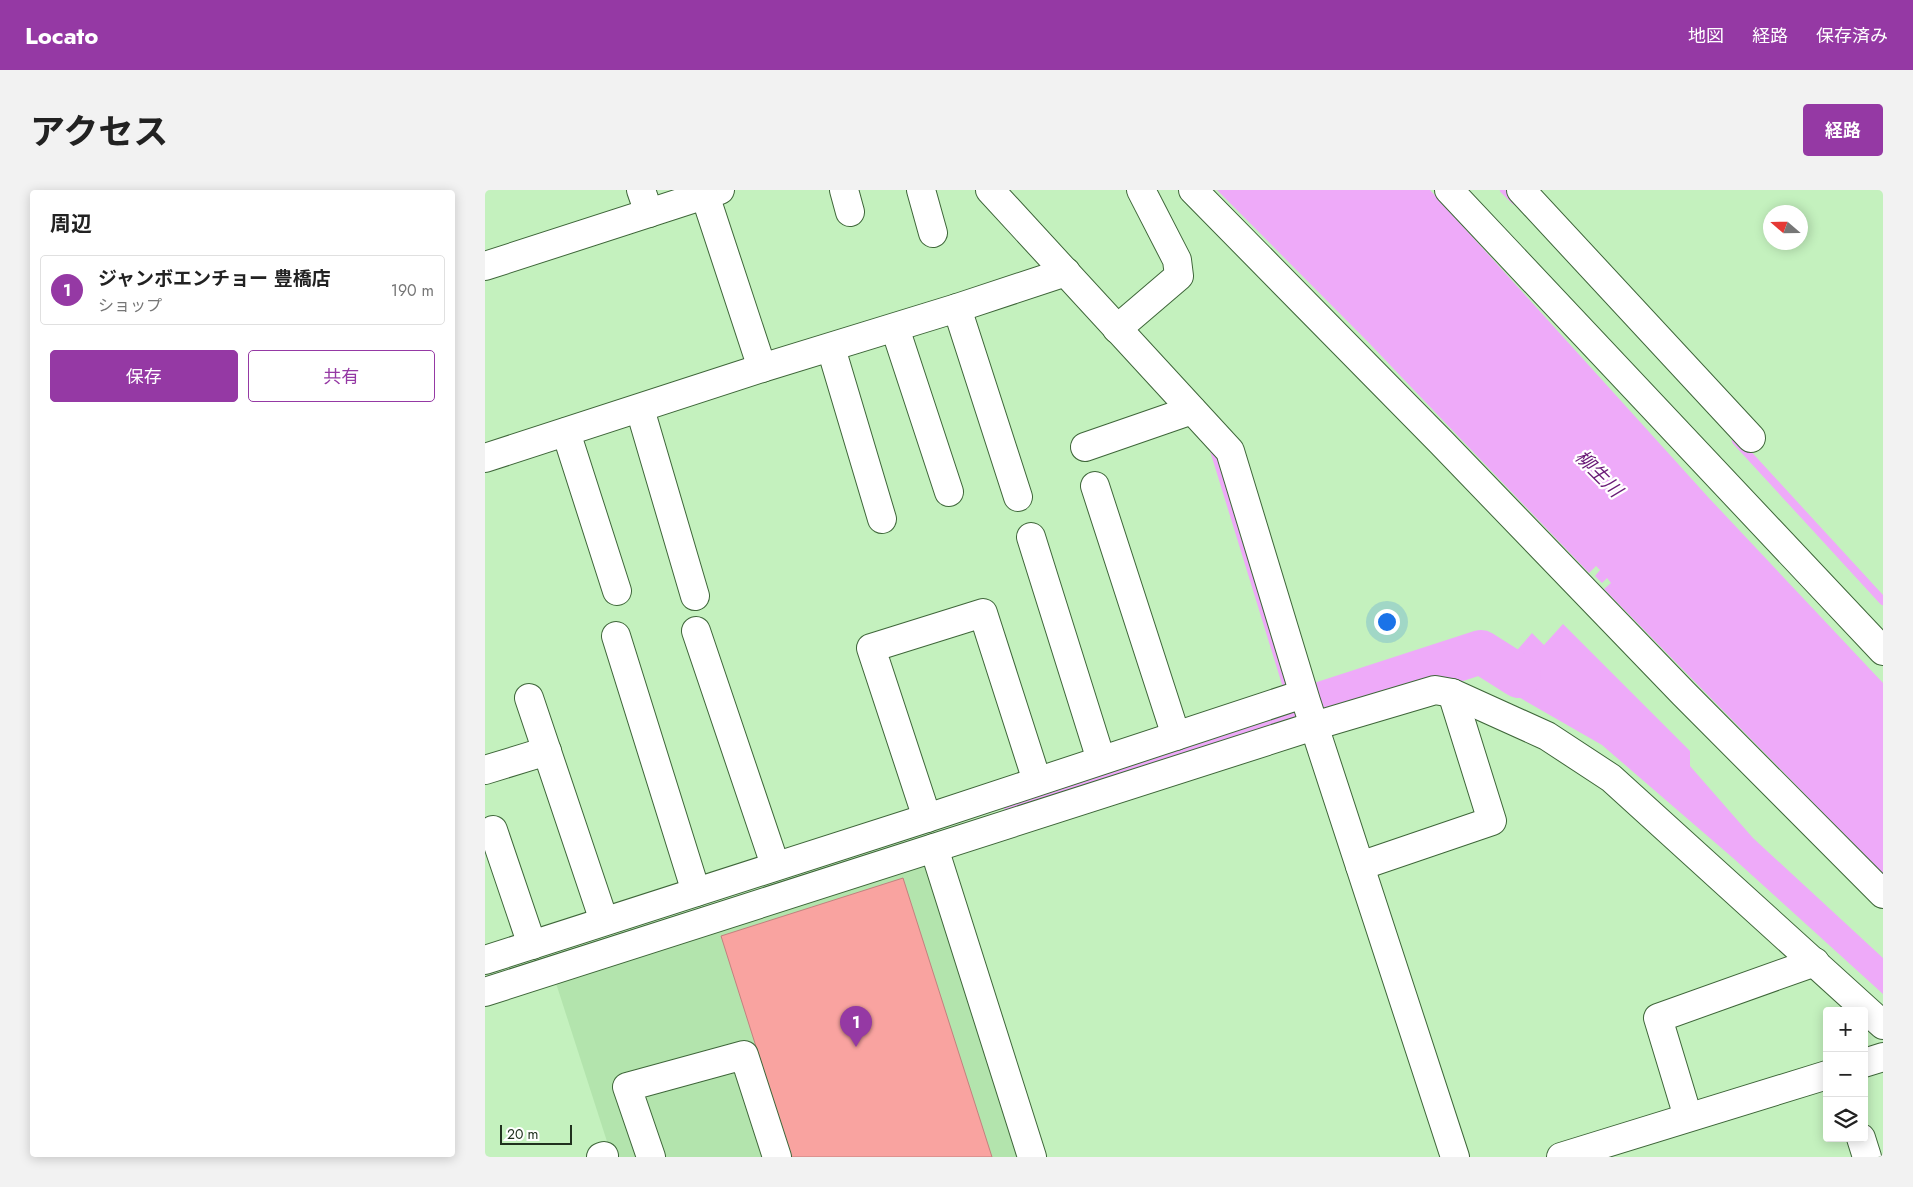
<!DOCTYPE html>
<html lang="ja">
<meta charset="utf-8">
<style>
:root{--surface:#fff;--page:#f2f2f2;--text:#222;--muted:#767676;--line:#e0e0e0;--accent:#9539a4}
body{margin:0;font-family:Jost,"Noto Sans JP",sans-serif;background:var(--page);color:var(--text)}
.controls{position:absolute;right:15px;bottom:15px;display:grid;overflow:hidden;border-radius:5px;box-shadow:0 2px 12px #0003}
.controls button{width:45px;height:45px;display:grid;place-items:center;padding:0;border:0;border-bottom:1px solid var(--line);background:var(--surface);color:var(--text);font:25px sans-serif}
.compass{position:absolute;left:1278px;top:15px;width:45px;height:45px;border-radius:50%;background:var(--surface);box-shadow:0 2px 12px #0003;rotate:290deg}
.scale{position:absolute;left:15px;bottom:12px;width:72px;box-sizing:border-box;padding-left:5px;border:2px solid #20311e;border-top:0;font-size:14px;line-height:18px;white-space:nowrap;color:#20311e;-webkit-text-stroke:4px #fff;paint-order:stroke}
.you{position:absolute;left:901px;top:431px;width:18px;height:18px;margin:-12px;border:4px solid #fff;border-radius:50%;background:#1a73e8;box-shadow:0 0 0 8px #1a73e833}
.badge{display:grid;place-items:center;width:32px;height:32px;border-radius:50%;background:var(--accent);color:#fff;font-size:16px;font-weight:700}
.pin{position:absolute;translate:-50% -41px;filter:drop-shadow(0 1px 2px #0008)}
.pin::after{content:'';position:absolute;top:26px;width:18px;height:15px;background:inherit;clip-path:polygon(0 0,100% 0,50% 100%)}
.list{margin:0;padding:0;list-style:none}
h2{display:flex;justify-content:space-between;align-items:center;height:65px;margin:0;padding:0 20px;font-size:21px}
h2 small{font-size:16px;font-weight:400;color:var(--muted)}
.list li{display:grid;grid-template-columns:32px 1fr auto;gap:15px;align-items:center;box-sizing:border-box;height:70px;margin:0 10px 10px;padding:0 10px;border:1px solid var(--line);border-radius:5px}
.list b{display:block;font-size:19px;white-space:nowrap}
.list p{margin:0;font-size:16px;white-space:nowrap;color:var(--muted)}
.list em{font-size:16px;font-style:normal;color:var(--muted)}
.actions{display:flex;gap:10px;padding:15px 20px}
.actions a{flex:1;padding:11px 0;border:1px solid var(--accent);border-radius:5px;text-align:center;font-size:18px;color:var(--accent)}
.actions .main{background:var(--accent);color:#fff}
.icon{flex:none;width:28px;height:28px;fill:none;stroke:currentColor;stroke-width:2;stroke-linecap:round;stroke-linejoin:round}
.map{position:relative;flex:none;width:1398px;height:967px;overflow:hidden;border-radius:5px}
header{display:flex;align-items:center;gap:30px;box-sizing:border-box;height:70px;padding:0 25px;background:var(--accent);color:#fff}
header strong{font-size:24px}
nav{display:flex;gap:28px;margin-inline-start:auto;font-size:18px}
.intro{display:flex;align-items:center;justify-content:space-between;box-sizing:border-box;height:120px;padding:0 30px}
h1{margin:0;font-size:35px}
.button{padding:12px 22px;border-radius:5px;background:var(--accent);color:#fff;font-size:18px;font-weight:700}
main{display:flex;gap:30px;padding:0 30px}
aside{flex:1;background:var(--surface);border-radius:5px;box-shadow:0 2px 12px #0003}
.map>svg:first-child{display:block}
.built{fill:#b3e4ad}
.water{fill:#eeaaf9}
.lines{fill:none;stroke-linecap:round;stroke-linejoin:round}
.stream{stroke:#eeaaf9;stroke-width:8}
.river{stroke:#eeaaf9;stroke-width:44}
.building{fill:#f9a3a0;stroke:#c2807e}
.minor-casing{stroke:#3e6639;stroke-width:30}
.minor{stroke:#fff;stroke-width:28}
.labels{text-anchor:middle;stroke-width:4.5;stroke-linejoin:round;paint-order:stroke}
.water-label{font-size:19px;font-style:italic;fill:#691976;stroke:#fff}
</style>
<header>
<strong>Locato</strong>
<nav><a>地図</a><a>経路</a><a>保存済み</a></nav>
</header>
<div class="intro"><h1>アクセス</h1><a class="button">経路</a></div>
<main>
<aside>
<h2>周辺<small></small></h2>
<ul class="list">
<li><span class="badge">1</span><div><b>ジャンボエンチョー 豊橋店</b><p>ショップ</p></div><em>190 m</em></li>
</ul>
<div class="actions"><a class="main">保存</a><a>共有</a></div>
</aside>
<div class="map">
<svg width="1398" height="967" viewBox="0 0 1398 967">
<rect width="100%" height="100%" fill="#c4f1be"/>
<path class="built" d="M447,667L540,967H127L69,787Z"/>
<g class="water">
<path d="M732,0H945L1223,307L1398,493V684L1119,399L1126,393L1122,388L1117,393L1110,386L1115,380L1111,376L1104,383L884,153Z"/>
<path d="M1078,434L1205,561V576L1268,648L1398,768V804L1248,668L1117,555L983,478L980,461L1004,450L1027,466L1047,443L1059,455Z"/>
</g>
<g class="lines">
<g class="stream">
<path d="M1019,0L1030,11"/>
<path d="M1251,251L1398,411"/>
<path d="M728,257L810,523"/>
</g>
<path class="river" d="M539,610L996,462L1034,486"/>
</g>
<path class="building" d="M418,688L507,967H306L236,746Z"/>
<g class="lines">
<g class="minor-casing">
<g id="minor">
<path d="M156,0L164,23"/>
<path d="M359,0L365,22"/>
<path d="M436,0L448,43"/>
<path d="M505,0L745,261L821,511L970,967"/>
<path d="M708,0L956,252L1199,504L1398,704"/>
<path d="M964,0L1398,461"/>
<path d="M1036,0L1266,248"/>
<path d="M220,5L277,178"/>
<path d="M0,76L235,0"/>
<path d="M472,118L533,307"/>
<path d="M410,138L464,302"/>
<path d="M632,139L694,86L692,70L656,0"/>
<path d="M346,158L397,329"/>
<path d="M155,219L210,406"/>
<path d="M81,242L132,401"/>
<path d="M600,257L707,220"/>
<path d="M0,268L277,178L472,118L581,82"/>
<path d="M610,296L691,546"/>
<path d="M546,347L616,570"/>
<path d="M211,441L290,675"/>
<path d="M131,446L211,702"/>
<path d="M44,508L119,731"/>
<path d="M0,580L62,561"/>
<path d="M442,628L386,458L498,423L552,591"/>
<path d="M8,640L47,755"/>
<path d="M449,658L547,967"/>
<path d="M875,676L1007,631L967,503"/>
<path d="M0,770L442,628L818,504"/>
<path d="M0,802L829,536L950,500L967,503L1062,546L1126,588L1398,835"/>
<path d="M1379,873L1398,867"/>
<path d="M1203,927L1173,828L1330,772"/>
<path d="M1376,948L1382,967"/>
<path d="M116,967L119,966"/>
<path d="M166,967L142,897L259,865L292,967"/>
<path d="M1076,967L1342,885"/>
</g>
</g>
<use href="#minor" class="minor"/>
</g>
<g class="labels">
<g class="water-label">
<text transform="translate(1114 283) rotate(45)" y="7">柳生川</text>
</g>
</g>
</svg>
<div class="controls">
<button>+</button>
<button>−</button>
<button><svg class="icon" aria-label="layers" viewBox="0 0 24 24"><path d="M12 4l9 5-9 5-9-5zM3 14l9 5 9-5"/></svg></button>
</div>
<svg class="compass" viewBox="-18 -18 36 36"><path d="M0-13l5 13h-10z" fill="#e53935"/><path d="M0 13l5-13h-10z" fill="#767676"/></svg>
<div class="scale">20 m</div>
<div class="you"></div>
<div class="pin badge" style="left:371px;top:857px">1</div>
</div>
</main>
